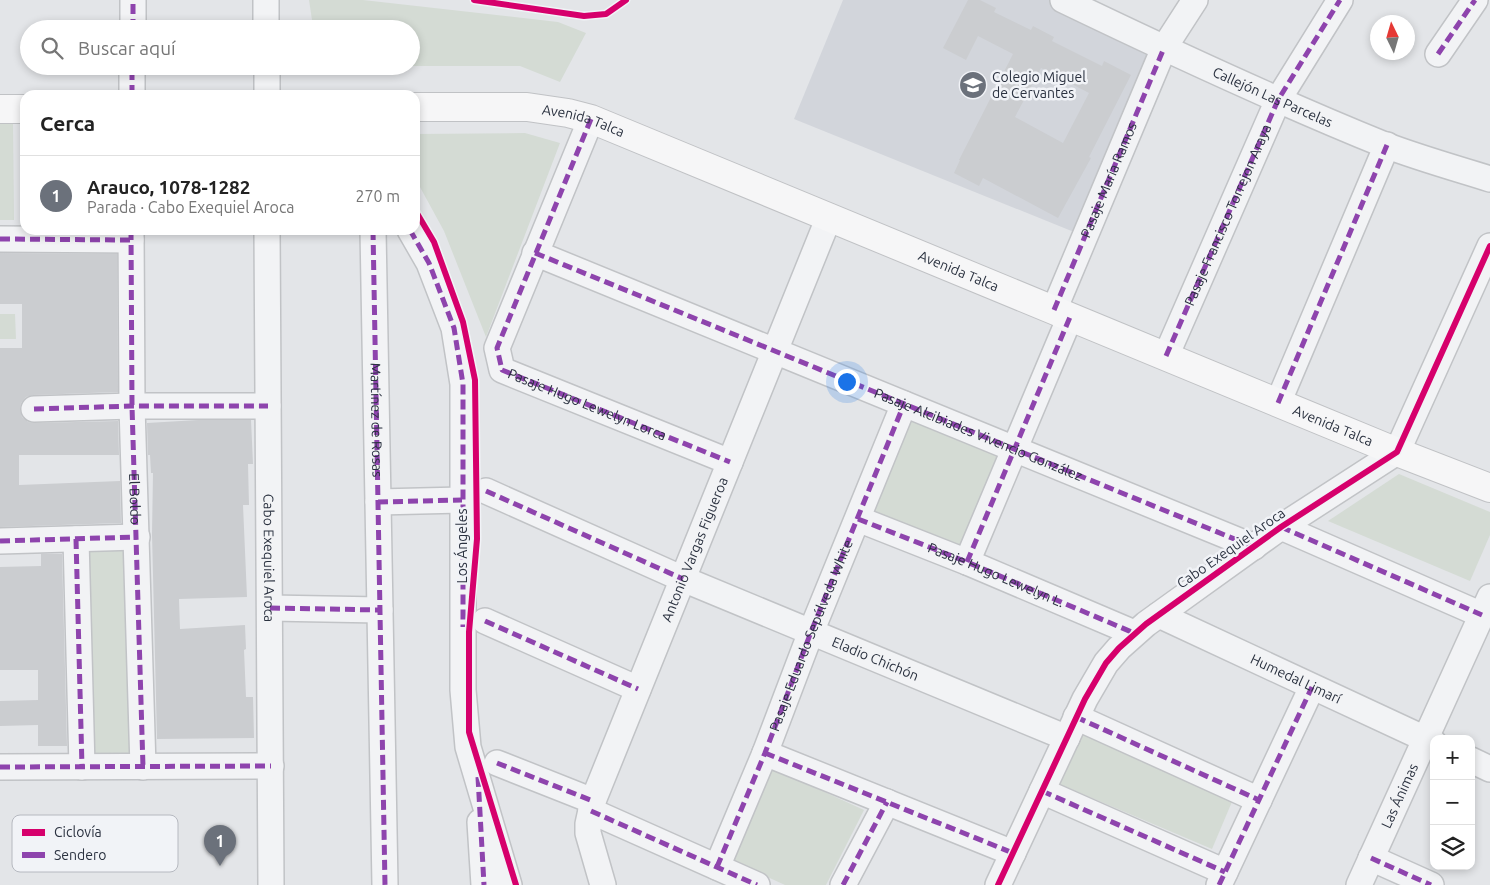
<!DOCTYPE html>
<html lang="es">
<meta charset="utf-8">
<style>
:root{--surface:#fff;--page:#f6f6f6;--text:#222;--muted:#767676;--line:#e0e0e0;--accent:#6b717b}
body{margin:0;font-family:Ubuntu,sans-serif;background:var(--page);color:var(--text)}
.controls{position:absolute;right:15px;bottom:15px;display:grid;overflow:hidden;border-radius:10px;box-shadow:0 2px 8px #0003}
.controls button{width:45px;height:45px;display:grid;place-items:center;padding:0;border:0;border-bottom:1px solid var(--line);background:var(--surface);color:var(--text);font:25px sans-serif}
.compass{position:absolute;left:1370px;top:15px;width:45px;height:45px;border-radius:50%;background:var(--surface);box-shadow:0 2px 8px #0003;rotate:355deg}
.you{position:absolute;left:846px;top:381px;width:18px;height:18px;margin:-12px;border:4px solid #fff;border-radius:50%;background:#1a73e8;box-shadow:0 0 0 8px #1a73e833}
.badge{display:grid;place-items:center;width:32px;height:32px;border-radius:50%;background:var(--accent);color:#fff;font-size:16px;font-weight:700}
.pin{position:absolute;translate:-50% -41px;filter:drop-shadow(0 1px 2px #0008)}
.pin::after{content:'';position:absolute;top:26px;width:18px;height:15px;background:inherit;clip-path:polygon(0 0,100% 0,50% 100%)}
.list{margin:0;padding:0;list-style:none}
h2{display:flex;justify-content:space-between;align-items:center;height:65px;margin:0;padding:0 20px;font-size:21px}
h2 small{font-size:16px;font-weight:400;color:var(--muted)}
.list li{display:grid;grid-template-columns:32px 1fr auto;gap:15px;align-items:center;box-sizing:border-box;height:80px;padding:0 20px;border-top:1px solid var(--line)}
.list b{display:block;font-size:19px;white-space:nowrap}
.list p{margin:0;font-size:16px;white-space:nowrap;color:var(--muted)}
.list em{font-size:16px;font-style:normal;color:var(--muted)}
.icon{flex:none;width:28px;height:28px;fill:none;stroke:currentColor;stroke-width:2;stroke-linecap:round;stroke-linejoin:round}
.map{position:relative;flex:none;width:1490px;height:885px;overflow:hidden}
.search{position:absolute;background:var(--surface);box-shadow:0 2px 8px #0003;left:20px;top:20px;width:400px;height:55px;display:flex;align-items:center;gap:12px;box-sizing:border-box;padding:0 18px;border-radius:28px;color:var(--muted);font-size:19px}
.panel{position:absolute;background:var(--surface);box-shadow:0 2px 8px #0003;left:20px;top:90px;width:400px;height:145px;border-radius:15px}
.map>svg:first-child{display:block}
.built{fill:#d2d5db}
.green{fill:#d4dbd4}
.building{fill:#cbcdd0;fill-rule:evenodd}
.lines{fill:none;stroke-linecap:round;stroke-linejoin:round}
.minor-casing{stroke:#c1c3c6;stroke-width:28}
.major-casing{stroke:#c0c2c5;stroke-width:30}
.minor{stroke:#f2f3f5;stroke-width:25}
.major{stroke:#f6f6f7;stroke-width:28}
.quiet{stroke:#8e44ad;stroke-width:5;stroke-dasharray:10 5;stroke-linecap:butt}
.cycleway-casing{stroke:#f1f3f7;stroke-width:9}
.cycleway{stroke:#d6006c;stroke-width:6}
.labels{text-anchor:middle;stroke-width:5;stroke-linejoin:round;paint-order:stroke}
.poi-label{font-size:14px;fill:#2b3240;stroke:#f1f3f7;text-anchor:start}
.street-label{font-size:14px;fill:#2b3240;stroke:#f1f3f7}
.key{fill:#f1f3f7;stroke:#b6b9c0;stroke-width:1}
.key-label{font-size:14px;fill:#2b3240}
</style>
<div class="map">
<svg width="1490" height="885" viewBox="0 0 1490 885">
<rect width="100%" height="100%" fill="#e3e5e8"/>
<path class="built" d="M843,0H1051L1152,50L1074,232L794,119Z"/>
<g class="green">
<path d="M309,0H363L558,22L586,33L560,82L520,66H411V29H317L312,20Z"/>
<path d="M0,119H13L14,220H0Z"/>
<path d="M525,133L560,143L486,337L444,231L415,178V134Z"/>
<path d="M0,314H15L16,339H0Z"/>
<path d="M910,419L1003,457L963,552L869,513Z"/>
<path d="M1399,474L1490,512V535L1470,581L1328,521Z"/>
<path d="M134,543L137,758L87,759L83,544Z"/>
<path d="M1082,732L1234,797L1212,849L1059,784Z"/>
<path d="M772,768L864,810L826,885H785L733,861Z"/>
</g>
<g class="building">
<path d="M968,0H980L996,8L994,12L1031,30L1033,26L1054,37L1052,41L1102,66L1104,61L1131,75L1089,157L1091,158L1058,218L983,178L979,186L954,173L960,160H959L1013,54L978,36L966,60L943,48ZM1041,68L1089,93L1063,143L1015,117Z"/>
<path d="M0,253L117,254L118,392L33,395L26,397L21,403L20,409L22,417L28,422L34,423L118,421L119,455H19V485L120,481L121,523L0,527V348H22V304H0Z"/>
<path d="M198,420H251L253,464H248L249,505H243L247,597L179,599L180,629L245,625L246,649L244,650L246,697H253L254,738L157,739L152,534L153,473H151L150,455H148L147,423Z"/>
<path d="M41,554H62L67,746H38V725L0,726V701L38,700V670H0V567L41,566Z"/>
</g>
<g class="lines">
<g class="minor-casing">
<g id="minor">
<path d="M266,0V29"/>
<path id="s1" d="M1063,0C1169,51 1276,101 1385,145C1419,158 1455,168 1490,179"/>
<path d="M133,29V0"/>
<path d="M1438,54L1475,0"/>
<path d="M267,66V95"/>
<path d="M132,95V66"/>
<path id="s2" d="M591,119L497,348L502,370L730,462"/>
<path id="s3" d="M131,230L132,406L143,767"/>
<path id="s4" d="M267,230L271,885"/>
<path d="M373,230L385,885"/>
<path d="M410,230L429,263L454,328L463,384V690L468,747L509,885"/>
<path d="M0,239L131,240"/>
<path d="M535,253L1254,547"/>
<path id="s5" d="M1054,310L1164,48L1195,0"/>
<path id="s6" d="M1166,356L1278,100L1340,0"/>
<path d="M1278,403L1387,145"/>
<path d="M34,409L132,406H268"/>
<path id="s7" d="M486,491L683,579L1067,738"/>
<path d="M378,502L462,500"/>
<path d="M858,519L967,562L1134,633"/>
<path d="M1281,527L1482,615"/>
<path d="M76,539L82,767"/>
<path d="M0,541L137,537"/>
<path d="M967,562L1070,317"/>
<path d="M270,608L380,610"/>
<path id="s8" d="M1159,615L1434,743"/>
<path d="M485,621L638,689"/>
<path d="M1076,717L1259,800"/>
<path d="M765,753L1013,853"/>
<path d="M1471,760L1490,769"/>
<path d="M497,763L593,801"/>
<path d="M0,767L271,766"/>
<path d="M1042,791L1225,872"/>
<path d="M591,811L757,885"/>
<path d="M480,822L484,885"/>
<path d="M1371,858L1431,885"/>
<path id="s9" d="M717,867L765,753L811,632L904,404"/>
<path id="s10" d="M603,885L588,833V824L593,801L829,217"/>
<path d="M843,885L887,802"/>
<path d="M998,885L1085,699L1106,663L1119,648L1146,624L1281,527L1397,452L1490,246"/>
<path d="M1219,885L1312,687"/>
<path id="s11" d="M1359,885L1490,597"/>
</g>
</g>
<g class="major-casing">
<g id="major">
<path id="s12" d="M415,107H527L568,113L591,119L1397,452L1490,488"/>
<path d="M0,109H25"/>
</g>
</g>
<use href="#minor" class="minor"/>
<use href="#major" class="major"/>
<g class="quiet">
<path d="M133,29V0"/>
<path d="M1438,54L1475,0"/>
<path d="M132,95V66"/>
<path d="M591,119L497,348L502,370L730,462"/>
<path d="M131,230L132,406L143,767"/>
<path id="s13" d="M373,230L385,885"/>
<path d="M410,230L429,263L454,328L463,384V627"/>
<path d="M0,239L131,240"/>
<path id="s14" d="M535,253L1254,547"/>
<path d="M1054,310L1164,48"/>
<path d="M1166,356L1278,100L1340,0"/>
<path d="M1278,403L1387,145"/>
<path d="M34,409L132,406H268"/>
<path d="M486,491L683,579"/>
<path d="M378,502L462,500"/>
<path id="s15" d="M858,519L967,562L1134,633"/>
<path d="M1281,527L1482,615"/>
<path d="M76,539L82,767"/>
<path d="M0,541L137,537"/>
<path d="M967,562L1070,317"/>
<path d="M270,608L380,610"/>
<path d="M485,621L638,689"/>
<path d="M1076,717L1259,800"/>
<path d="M765,753L1013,853"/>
<path d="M497,763L593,801"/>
<path d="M0,767L271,766"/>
<path d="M478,777L484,885"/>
<path d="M1042,791L1225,872"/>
<path d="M591,811L757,885"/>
<path d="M1371,858L1431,885"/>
<path d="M717,867L765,753L811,632L904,404"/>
<path d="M843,885L887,802"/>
<path d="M1219,885L1312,687"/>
</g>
<g class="cycleway-casing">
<g id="cycleway">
<path d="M474,0L584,16L606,14L626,0"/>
<path d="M415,210L434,242L463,322L475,380L477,539L469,632V732L516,885"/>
<path d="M998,885L1085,699L1106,663L1119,648L1146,624L1281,527L1397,452L1490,246"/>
</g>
</g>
<use href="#cycleway" class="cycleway"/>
</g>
<defs>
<g id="school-disc" transform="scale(1.4375)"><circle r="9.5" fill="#6b717b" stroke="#f1f3f7"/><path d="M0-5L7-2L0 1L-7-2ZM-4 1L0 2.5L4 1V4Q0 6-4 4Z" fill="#fff"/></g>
</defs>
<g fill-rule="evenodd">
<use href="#school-disc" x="973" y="85"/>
</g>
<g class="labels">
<g class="poi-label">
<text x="992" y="82">Colegio Miguel<tspan x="992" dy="16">de Cervantes</tspan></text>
</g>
<g class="street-label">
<text dy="5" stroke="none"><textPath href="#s1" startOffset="231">Callejón Las Parcelas</textPath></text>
<text dy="5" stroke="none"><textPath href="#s12" startOffset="170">Avenida Talca</textPath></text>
<text dy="5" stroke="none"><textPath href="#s5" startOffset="141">Pasaje María Ramos</textPath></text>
<text dy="5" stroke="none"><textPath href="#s6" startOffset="154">Pasaje Francisco Torrejon Araya</textPath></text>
<text dy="5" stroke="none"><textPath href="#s12" startOffset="575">Avenida Talca</textPath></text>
<text dy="5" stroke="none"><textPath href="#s2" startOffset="362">Pasaje Hugo Lewelyn Lorca</textPath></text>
<text dy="5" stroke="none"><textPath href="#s13" startOffset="190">Martínez de Rosas</textPath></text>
<text dy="5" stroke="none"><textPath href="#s12" startOffset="980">Avenida Talca</textPath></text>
<text dy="5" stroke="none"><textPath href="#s14" startOffset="479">Pasaje Alcibiades Vivencio González</textPath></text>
<text dy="5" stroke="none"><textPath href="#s3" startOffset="269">El Boldo</textPath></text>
<text transform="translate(462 546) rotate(-90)" y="5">Los Ángeles</text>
<text transform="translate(1231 548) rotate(-35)" y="5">Cabo Exequiel Aroca</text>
<text dy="5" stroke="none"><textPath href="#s10" startOffset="358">Antonio Vargas Figueroa</textPath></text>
<text dy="5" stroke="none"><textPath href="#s4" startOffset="328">Cabo Exequiel Aroca</textPath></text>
<text dy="5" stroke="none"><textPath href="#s15" startOffset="149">Pasaje Hugo Lewelyn L.</textPath></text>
<text dy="5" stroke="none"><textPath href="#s9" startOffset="250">Pasaje Eduardo Sepúlveda White</textPath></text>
<text dy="5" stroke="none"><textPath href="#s7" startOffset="424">Eladio Chichón</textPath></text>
<text dy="5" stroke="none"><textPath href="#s8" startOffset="151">Humedal Limarí</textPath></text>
<text dy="5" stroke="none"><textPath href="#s11" startOffset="98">Las Ánimas</textPath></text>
</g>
</g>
<rect x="12" y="815" width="166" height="57" rx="8" class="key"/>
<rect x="22" y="829" width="23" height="7" fill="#d6006c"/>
<rect x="22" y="852" width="23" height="6" fill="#8e44ad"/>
<g class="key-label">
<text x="54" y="837">Ciclovía</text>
<text x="54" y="860">Sendero</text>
</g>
</svg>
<div class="controls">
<button>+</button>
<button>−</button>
<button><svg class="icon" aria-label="layers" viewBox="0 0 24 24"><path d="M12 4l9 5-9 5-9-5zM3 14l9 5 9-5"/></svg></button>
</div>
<svg class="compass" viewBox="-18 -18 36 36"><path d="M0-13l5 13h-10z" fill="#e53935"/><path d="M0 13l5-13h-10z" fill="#767676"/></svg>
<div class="you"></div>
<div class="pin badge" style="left:220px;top:866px">1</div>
<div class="search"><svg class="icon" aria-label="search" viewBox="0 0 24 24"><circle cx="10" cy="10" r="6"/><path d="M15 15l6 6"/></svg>Buscar aquí</div>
<section class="panel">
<h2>Cerca<small></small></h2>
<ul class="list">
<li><span class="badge">1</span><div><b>Arauco, 1078-1282</b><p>Parada · Cabo Exequiel Aroca</p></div><em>270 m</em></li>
</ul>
</section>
</div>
